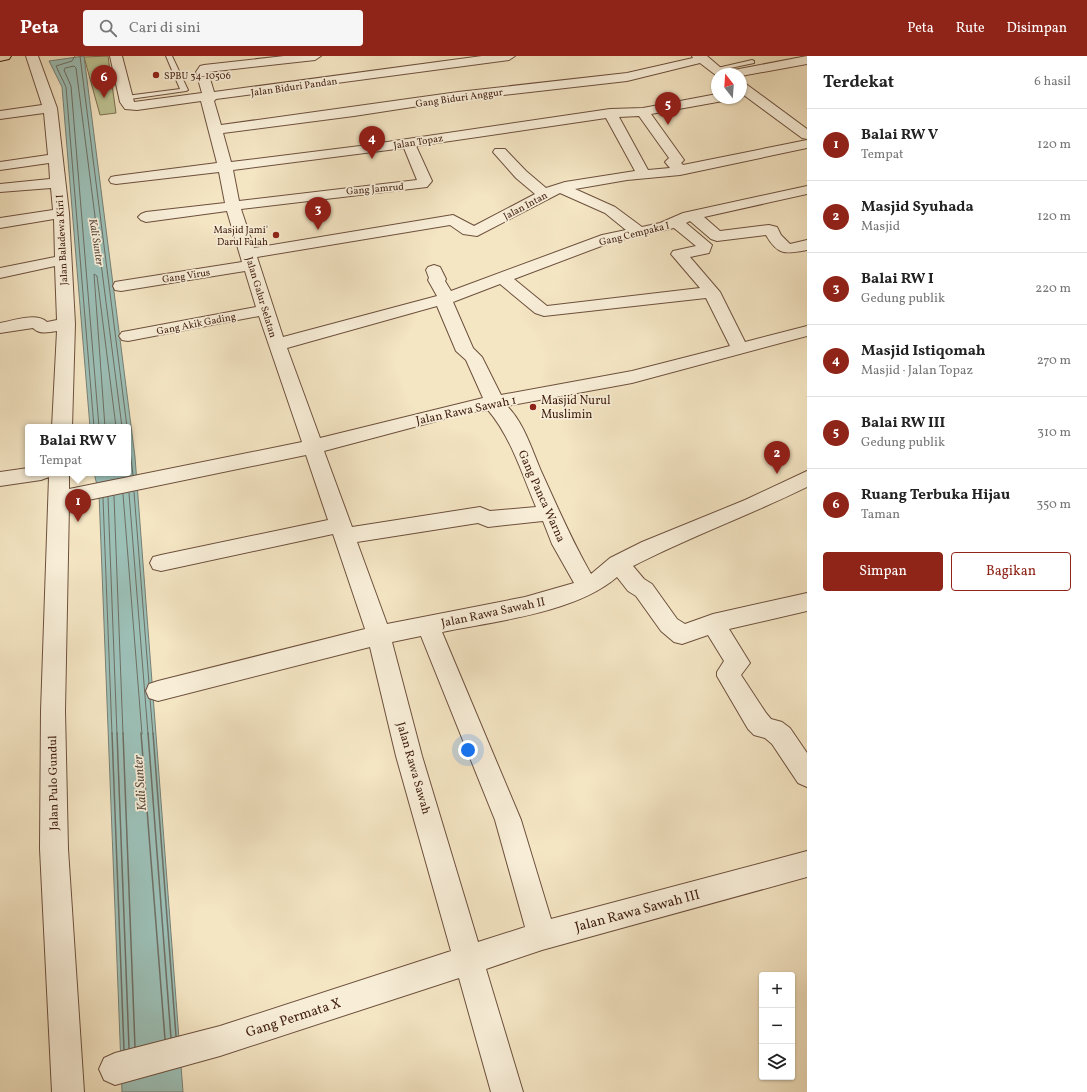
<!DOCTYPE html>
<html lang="id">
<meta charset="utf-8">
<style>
:root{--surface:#fff;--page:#f6f6f6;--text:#222;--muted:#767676;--line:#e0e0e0;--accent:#8f2418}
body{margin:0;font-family:Vollkorn,serif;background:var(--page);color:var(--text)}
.controls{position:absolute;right:12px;bottom:12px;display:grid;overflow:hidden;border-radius:4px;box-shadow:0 1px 3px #0004}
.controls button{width:36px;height:36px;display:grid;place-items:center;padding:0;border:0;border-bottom:1px solid var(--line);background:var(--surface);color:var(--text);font:20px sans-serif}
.compass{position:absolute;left:711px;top:12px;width:36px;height:36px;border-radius:50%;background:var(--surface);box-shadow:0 1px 3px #0004;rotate:343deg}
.you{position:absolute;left:468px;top:694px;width:14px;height:14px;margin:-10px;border:3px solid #fff;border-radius:50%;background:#1a73e8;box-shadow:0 0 0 6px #1a73e833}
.badge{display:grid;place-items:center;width:26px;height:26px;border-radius:50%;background:var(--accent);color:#fff;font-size:13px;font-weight:700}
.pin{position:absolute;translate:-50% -33px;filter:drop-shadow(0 1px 2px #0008)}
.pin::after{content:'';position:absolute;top:21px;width:14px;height:12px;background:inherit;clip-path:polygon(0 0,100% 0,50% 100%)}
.popup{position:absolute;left:25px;top:368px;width:106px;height:52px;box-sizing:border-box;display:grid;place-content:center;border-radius:4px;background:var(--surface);filter:drop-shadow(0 1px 3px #0005);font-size:13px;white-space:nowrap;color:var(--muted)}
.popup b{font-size:15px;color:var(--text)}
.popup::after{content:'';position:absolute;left:50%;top:100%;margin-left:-8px;border:8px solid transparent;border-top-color:var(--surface)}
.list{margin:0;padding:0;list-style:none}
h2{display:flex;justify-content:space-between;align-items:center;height:52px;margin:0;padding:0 16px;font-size:17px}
h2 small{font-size:13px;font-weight:400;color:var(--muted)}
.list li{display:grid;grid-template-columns:26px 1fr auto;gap:12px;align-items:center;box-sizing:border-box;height:72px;padding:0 16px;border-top:1px solid var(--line)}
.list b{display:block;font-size:15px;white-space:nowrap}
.list p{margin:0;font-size:13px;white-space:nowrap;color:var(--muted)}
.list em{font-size:13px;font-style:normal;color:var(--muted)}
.actions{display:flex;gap:8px;padding:12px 16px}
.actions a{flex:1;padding:9px 0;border:1px solid var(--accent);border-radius:4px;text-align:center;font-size:14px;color:var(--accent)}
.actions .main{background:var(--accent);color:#fff}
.icon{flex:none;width:22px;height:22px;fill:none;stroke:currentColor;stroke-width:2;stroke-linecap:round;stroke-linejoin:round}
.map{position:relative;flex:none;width:807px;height:1036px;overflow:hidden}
header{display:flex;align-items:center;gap:24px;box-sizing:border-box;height:56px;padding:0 20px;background:var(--accent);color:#fff}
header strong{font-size:19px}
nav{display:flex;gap:22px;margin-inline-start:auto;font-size:14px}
.search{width:280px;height:36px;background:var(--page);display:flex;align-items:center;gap:10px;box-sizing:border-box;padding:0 14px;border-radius:4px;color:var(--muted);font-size:15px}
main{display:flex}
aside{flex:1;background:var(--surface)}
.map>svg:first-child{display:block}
.green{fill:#bec392;stroke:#7f7051}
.water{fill:#9cbfb6;stroke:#777f74}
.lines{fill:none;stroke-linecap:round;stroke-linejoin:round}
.shore-far1{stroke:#6e6e63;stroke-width:1}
.shore{stroke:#6e6e63;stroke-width:1.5}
.service-casing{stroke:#6d503d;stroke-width:2}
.minor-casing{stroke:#6d503d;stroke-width:2}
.primary-casing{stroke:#401e10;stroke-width:2}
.service{fill:#f8eed8;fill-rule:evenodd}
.minor{fill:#f8eed8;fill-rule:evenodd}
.primary{fill:#f4e5c3;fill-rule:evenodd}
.poi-dot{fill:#8f2418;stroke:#f8eed8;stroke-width:1.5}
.labels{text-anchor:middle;stroke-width:3.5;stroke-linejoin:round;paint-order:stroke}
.far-poi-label{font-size:10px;fill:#401e10;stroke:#f8eed8;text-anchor:start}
.far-street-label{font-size:10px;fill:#401e10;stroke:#f8eed8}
.far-water-label{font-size:11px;font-style:italic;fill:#5c4e42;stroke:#f8eed8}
.poi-label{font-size:12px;fill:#401e10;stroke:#f8eed8;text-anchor:start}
.street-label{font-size:12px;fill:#401e10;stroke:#f8eed8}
.water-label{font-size:13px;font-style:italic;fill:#5c4e42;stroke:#f8eed8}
.near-street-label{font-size:14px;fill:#401e10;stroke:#f8eed8}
</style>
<header>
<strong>Peta</strong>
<div class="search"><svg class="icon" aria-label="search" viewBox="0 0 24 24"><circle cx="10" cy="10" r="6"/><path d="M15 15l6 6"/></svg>Cari di sini</div>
<nav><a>Peta</a><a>Rute</a><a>Disimpan</a></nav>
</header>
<main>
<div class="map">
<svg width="807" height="1036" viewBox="0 0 807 1036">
<rect width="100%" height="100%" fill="#f4e5c3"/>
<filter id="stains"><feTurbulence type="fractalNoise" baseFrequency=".005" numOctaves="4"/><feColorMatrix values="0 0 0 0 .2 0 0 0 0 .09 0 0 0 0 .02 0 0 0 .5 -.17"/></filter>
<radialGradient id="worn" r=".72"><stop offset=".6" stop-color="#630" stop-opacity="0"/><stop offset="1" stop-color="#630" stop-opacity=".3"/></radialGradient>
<path class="green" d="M108,0L116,57L100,59L84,1Z"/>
<path class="water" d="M84,0L135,401L183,1036H122L99,437L94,417H128V371H90L62,31L49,5Z"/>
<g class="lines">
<g class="shore-far1">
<path d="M75,0L72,5L56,10L66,31L94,371"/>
<path d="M80,0L127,371"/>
<path d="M99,371L71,30L64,14L65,12L74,10L76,12L122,371"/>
<path d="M105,371L94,218L97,220L116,371"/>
<path d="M128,379L133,419"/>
<path d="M134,436L149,627"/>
<path d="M129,437L148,678"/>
<path d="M123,438L142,678"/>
<path d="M114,440L123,678"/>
<path d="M108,441L117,678"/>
<path d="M103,442L112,678"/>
<path d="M150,643L153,678"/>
</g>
<g class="shore">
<path d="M112,677L124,994"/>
<path d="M117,677L129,992"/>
<path d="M123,677L135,991"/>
<path d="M141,677L165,983"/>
<path d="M148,677L171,982"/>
<path d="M153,677L176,980"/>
</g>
<g class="service-casing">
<g id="service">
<path d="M166,0H172L188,34L186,35L123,44L122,42L126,40L180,33Z"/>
<path d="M752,4L754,5V7L716,15L713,13Z"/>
</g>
</g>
<g class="minor-casing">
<g id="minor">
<path d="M26,0H38L57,52L69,157L75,268L72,371H52L57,275C48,276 40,279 33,272L0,277V267C13,265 36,256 47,266L57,264L55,210L0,222V212L55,201L54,163L0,172V162L53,154L51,132L0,136V128L50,123L49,107L0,114V106L48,99L44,57L0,63V55L42,49Z"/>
<path d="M110,0H122L134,46L202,37L196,16L200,10L204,9L284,0H321L315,4L208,16L214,36L482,0H515L509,4L216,43L214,45L221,69L458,36L627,17L693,2L692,0H707L728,18L734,14L807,0V8L741,20V18H717V20L700,7L627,25L458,44L354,60L223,77L231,106L360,90L610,53L643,52L717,38V42H724L723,45L651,58L684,104L681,107L683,109L807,84V92L680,119L627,124L575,133L615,151L642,171L660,167L683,157L807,130V138L704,161L720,175L769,169L777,171L781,179L790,188L807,184V194C786,198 778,200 766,179L717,185L711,183L690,165L686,167L712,189L709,197L690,201L720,236L745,286L807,270V280L632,327L507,350C524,367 532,394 541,415C557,450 572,485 591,518L610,502L642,486L745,444L807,415V431C750,459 690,481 633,510L644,523L652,528L677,563L685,568L713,558L807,537V555L729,573L750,607L741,619L766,657L771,663L782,666L790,672L807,697V731L798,727L772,688L765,682L754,679L748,673L717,620V616L724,605L708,579L682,588L674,586L661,575L636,540L628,535L617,521C575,557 496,565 442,576L521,764L551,863L807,795V821L542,894L486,913L523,1036H491L459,922L220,1000L115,1029L104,1024L99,1013L104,1002L115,997L220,970L451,895L396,700L370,591L158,645L149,642L146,635L149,628L158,625L365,573L333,478L161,515L153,513L150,507L153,501L161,499L328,464L306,399L69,448L65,655L68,793L84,1036H52L40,793L41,655L49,421L41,424L0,430V416L28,412V417H69V433L302,386L259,260L128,285L122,284L119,280L122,276L128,275L256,251L245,215L121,235L115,234L113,230L115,226L121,225L242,206L227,155L146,166L141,164L138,161L141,158L146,156L225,147L219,116L116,128L111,127L109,124L111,121L116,120L217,107L201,45L137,54L125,53L120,46ZM639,60L669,102L665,106L670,112L648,114L619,61ZM606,62L635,115L565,126L546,132L526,115L505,93H495L493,96L516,122L535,138L474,170L453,159L254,192L241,153L427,131L432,125L416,90ZM404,92L417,124L239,145L233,114ZM560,137L605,157L626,174L602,179L451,235L445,225L446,223L440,211L434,209L428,211L426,214L429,222L428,224L437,240L283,281L257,201L450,169L463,178L477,180ZM674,172L696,190L673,195L671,198L700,232L547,250L514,223L612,186ZM500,228L535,257L544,260L706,242L730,290L632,315L501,339L482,301L473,292L453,246ZM437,250L456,295L466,304L483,342L320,382L287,292ZM488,354C511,381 522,418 536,451L490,455L480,451L352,471L324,395L467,357ZM543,465L552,488L574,527L525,541L387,568L357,486L478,467L488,471ZM421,580L495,764L525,871L478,886L422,700L392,586Z"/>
<path d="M741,27L746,28L807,73V83L802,82L741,37Z"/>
</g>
</g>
<g class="primary-casing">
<path id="primary" d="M0,0H11L9,3L0,5Z"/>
</g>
<use href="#service" class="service"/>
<use href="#minor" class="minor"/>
<use href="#primary" class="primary"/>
</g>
<g class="poi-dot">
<circle cx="156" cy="19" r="4"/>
<circle cx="276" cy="179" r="4"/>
<circle cx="533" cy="351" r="4"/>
</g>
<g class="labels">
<g class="far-poi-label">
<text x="164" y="23">SPBU 34-10506</text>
<text x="268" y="177" text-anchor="end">Masjid Jami'<tspan x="268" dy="12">Darul Falah</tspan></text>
</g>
<g class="far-street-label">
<text transform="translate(294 30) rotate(-8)" y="4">Jalan Biduri Pandan</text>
<text transform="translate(459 41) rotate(-8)" y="4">Gang Biduri Anggur</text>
<text transform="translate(418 85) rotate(-9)" y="4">Jalan Topaz</text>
<text transform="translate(375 132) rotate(-5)" y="4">Gang Jamrud</text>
<text transform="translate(525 149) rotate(-28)" y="4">Jalan Intan</text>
<text transform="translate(634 177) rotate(-14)" y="4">Gang Cempaka I</text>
<text transform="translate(61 184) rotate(-93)" y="4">Jalan Baladewa Kiri I</text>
<text transform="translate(186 219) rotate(-9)" y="4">Gang Virus</text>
<text transform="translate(262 241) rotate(73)" y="4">Jalan Galur Selatan</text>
<text transform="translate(196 267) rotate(-11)" y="4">Gang Akik Gading</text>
</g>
<g class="far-water-label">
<text transform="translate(97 186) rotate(81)" y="4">Kali Sunter</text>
</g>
<g class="poi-label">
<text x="541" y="348">Masjid Nurul<tspan x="541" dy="14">Muslimin</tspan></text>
</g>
<g class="street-label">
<text transform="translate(466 354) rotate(-12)" y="4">Jalan Rawa Sawah 1</text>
<text transform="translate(542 440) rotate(66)" y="4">Gang Panca Warna</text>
<text transform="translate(493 556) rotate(-12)" y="4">Jalan Rawa Sawah II</text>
<text transform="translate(414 712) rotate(74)" y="4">Jalan Rawa Sawah</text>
<text transform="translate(53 727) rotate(-91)" y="4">Jalan Pulo Gundul</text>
</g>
<g class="water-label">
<text transform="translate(139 727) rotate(-94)" y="5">Kali Sunter</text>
</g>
<g class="near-street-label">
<text transform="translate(637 854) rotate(-15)" y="5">Jalan Rawa Sawah III</text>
<text transform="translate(293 961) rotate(-18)" y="5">Gang Permata X</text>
</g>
</g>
<rect width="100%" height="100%" filter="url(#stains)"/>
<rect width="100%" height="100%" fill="url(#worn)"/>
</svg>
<div class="controls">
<button>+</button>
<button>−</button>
<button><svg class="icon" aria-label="layers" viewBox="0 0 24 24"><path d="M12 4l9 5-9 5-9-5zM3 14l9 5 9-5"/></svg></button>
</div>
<svg class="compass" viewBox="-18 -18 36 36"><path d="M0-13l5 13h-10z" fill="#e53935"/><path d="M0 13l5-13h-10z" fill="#767676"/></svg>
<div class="you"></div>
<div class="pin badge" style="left:78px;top:466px">1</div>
<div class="popup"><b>Balai RW V</b>Tempat</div>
<div class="pin badge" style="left:777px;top:418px">2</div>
<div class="pin badge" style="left:318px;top:174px">3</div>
<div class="pin badge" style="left:372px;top:103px">4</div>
<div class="pin badge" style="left:668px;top:69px">5</div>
<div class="pin badge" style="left:104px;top:42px">6</div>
</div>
<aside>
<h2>Terdekat<small>6 hasil</small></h2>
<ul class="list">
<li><span class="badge">1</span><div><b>Balai RW V</b><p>Tempat</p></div><em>120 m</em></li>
<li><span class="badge">2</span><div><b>Masjid Syuhada</b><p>Masjid</p></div><em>120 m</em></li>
<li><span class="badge">3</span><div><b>Balai RW I</b><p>Gedung publik</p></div><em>220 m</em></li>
<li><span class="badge">4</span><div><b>Masjid Istiqomah</b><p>Masjid · Jalan Topaz</p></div><em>270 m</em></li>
<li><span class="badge">5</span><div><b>Balai RW III</b><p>Gedung publik</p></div><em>310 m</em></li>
<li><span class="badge">6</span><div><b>Ruang Terbuka Hijau</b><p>Taman</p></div><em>350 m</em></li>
</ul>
<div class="actions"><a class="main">Simpan</a><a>Bagikan</a></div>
</aside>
</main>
